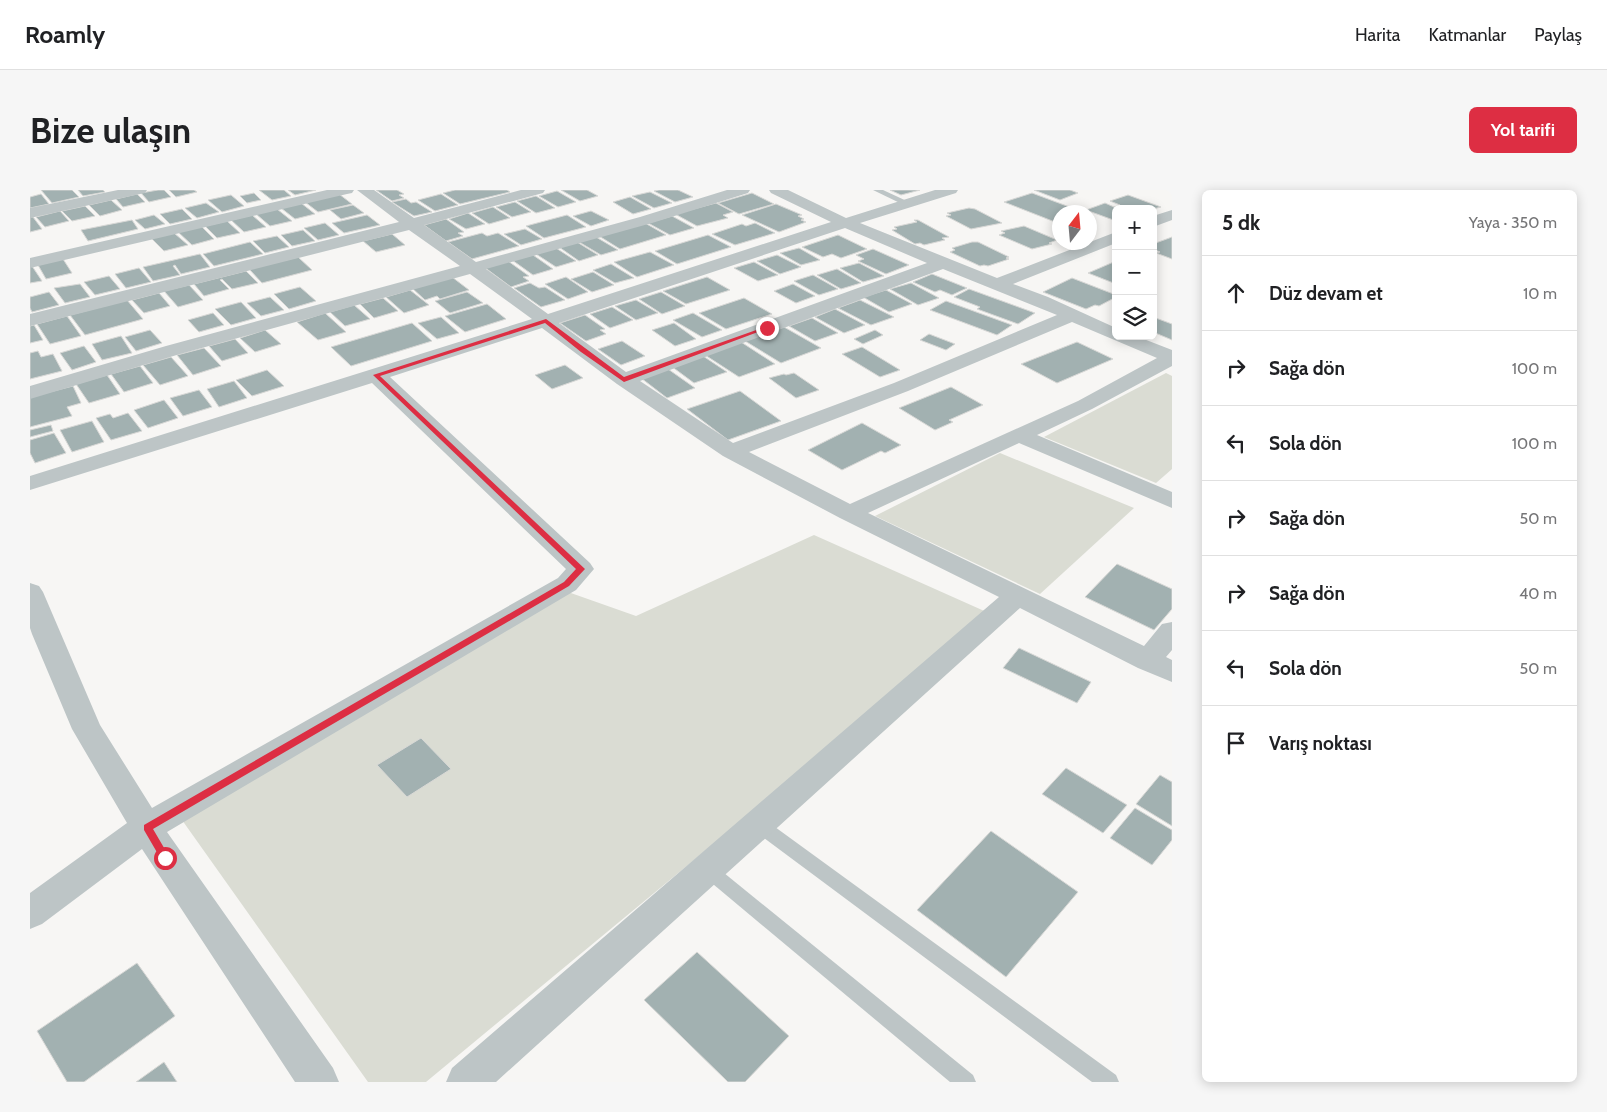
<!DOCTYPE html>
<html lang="tr">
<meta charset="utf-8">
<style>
:root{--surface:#fff;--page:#f6f6f6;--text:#202124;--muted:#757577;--line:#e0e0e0;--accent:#dd2e43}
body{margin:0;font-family:Cabin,sans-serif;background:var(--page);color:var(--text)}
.controls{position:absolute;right:15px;top:15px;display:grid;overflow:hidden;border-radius:8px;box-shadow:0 2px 12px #0003}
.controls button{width:45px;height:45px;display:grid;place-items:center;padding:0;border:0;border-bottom:1px solid var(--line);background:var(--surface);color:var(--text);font:25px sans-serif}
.compass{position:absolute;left:1022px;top:15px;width:45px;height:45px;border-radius:50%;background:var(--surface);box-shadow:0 2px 12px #0003;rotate:16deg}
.stop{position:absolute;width:15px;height:15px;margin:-11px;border:4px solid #dd2e43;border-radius:50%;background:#fff}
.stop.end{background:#dd2e43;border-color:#fff;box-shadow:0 1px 5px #0008}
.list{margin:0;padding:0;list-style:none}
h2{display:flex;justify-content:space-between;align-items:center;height:65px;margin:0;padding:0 20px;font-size:21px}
h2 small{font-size:16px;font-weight:400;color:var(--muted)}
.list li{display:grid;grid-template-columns:32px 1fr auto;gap:15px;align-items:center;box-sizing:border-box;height:75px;padding:0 20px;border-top:1px solid var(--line)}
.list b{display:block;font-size:19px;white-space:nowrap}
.list em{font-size:16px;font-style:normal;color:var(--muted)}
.icon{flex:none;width:28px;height:28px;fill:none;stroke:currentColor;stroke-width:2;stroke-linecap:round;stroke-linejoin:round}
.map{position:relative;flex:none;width:1142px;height:892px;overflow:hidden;border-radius:8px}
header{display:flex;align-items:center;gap:30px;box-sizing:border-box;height:70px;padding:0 25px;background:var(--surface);border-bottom:1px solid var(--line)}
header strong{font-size:24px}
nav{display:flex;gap:28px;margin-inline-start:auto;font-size:18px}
.intro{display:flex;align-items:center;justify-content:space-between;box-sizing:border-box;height:120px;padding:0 30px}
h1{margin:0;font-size:35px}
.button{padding:12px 22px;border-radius:8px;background:var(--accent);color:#fff;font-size:18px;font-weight:700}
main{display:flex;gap:30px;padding:0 30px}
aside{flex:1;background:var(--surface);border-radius:8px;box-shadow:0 2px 12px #0003}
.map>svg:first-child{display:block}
.green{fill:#dadcd3}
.building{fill:#a2b1b1;stroke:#d8d8d6}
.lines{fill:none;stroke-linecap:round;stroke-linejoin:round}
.service{fill:#bdc5c6;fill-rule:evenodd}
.minor{fill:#bdc5c6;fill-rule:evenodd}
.route{fill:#dd2e43}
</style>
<header>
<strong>Roamly</strong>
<nav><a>Harita</a><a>Katmanlar</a><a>Paylaş</a></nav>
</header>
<div class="intro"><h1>Bize ulaşın</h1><a class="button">Yol tarifi</a></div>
<main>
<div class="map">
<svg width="1142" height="892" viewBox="0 0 1142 892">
<rect width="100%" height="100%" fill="#f7f6f4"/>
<g class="green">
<path d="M1136,183L1142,186V279L1126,293L1014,247Z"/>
<path d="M970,263L1104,318L1010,404L845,326Z"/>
<path d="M784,345L961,424L396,892H338L152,630L538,402L606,426Z"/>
</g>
<g class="building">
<path d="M11,0H42L49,7L22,13Z"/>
<path d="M48,0H73L75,2L53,6Z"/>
<path d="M128,0H134L141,7L119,12L111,3Z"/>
<path d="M139,0H164L167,2L146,7Z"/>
<path d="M229,0H254L261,6L242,10Z"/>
<path d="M258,0H286L265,5Z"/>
<path d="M346,0H367L374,4L369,5L374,8L362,11Z"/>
<path d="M425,0H477L480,2L430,14L413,3Z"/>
<path d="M531,0H557L568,6L550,11Z"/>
<path d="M629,0H648L663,7L645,12L624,1Z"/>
<path d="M860,0H890L871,5Z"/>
<path d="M1004,0H1040L1048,3L1030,10Z"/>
<path d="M527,1L546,12L528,17L509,6Z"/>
<path d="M620,2L642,13L624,18L602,6Z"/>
<path d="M224,3L231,10L217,13L210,6Z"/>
<path d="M722,3L744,14L709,24L688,13Z"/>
<path d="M1002,3L1053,22H1030V34L974,12Z"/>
<path d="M11,4L19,14L0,18V7Z"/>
<path d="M107,4L115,12L93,17L86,9Z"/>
<path d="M309,4L322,14L288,22L275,12Z"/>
<path d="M411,4L428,15L405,21L388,10Z"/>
<path d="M201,5L214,16L192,22L178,10Z"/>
<path d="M1098,5L1131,17L1123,19H1086V31L1056,20L1075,13L1084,17L1090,15L1080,11Z"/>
<path d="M506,6L525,18L506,23L487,11Z"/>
<path d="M600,7L621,19L603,24L583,12Z"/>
<path d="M376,9L381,13L386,12L402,22L384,26L362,12Z"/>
<path d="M81,10L92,20L70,26L59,15Z"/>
<path d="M485,12L501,22L482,27L466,17Z"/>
<path d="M176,13L189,22L167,28L155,18Z"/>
<path d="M271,13L285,24L265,29L251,18Z"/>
<path d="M686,13L703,22L693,25L698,28L667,36L645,24Z"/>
<path d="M746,14L772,25L768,26L774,29L771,30L776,32L749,42L712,25Z"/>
<path d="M323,15L334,23L311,29L300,20Z"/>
<path d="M55,16L65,26L42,31L32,21Z"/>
<path d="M463,17L480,28L459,34L442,23Z"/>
<path d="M939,18L945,19L972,33L941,39L916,26L921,25L917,23Z"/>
<path d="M152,19L162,29L140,34L130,24Z"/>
<path d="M247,19L262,31L240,36L226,24Z"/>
<path d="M30,21L39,31L15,37L6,27Z"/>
<path d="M561,21L579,30L561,36L543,26Z"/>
<path d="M438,23L455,34L436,39L419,29Z"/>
<path d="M124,25L135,34L115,39L105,30Z"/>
<path d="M222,25L236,37L214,42L201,30Z"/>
<path d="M337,25L350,35L314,43L302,33Z"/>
<path d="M537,25L556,37L514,48L496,36Z"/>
<path d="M642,26L664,38L640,45L618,33Z"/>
<path d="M0,27H3L12,39L0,42Z"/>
<path d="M416,29L434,42L428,43L433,46L416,51L394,35Z"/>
<path d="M102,30L108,39L58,51L51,40Z"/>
<path d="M884,30H888L919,47L912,48L915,50L894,55L890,53L885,54L862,40L867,39L864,37L887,32Z"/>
<path d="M197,31L210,43L187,48L175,36Z"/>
<path d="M295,33L309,45L288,50L274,38Z"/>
<path d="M615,33L636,45L590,59L569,46Z"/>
<path d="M725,33L745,43L705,55L682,44L712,34L716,36Z"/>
<path d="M171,36L184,49L162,55L148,42Z"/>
<path d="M994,36L1027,50L1019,53L1022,54L1002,59L969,45L975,43L971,41Z"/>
<path d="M495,39L512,49L491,55L474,44Z"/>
<path d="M273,40L285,51L262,56L251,45Z"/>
<path d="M144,43L158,55L134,61L121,48Z"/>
<path d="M452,43L457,46L468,43L489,56L442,69L418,52Z"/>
<path d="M362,44L375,55L346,62L333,51Z"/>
<path d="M678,45L701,57L647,74L625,61Z"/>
<path d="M808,45L837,59L811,68L802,64L793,67L772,57Z"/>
<path d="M247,46L259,57L235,63L223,51Z"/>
<path d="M566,47L588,60L571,65L549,52Z"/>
<path d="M1142,47V69L1126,63L1130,62L1123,59V54Z"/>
<path d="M220,52L233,64L184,76L173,64Z"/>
<path d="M547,52L568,65L549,71L529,57Z"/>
<path d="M942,52H948L979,67L976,68L979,69L958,76L954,75L950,76L920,62L925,60L922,58Z"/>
<path d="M526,58L546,71L526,77L506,64Z"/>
<path d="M769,58L790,70L771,75L750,63Z"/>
<path d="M843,59L879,75L856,84L828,71L834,69L826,65Z"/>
<path d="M620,62L644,75L607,87L584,72Z"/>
<path d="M170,64L180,77L151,84L145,75L143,76L150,85L123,91L113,77Z"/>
<path d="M503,65L523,79L503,85L482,70Z"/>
<path d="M747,65L771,77L750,84L727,71Z"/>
<path d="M268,67L282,80L232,93L219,79Z"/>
<path d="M33,69L42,83L16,89L8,75Z"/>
<path d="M478,71L499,86L493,87L499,91L481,97L454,77Z"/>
<path d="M1086,71V94L1058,83Z"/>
<path d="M724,72L748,85L728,91L704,78Z"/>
<path d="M829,73L854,86L833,92L810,78Z"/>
<path d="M581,74L604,88L585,93L563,80Z"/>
<path d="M2,76L12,91L0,93V77Z"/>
<path d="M109,78L121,92L96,98L85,84Z"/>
<path d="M807,79L831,93L811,99L787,85Z"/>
<path d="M216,81L228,93L202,99L192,89L190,90L199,99L174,106L164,94Z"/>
<path d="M563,82L584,95L562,102L541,89Z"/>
<path d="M902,84L937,98L922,105L910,100L905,102L883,92Z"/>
<path d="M783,85L808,99L789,105L764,91Z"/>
<path d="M79,86L90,99L65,105L54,92Z"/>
<path d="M422,87L439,100L410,109L407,106L395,110L382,98Z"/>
<path d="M536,87L558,102L538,109L515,94Z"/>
<path d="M677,87L700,100L656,114L633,101Z"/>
<path d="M1042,88L1086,105V107L1069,116L1065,115L1056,119L1013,102Z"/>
<path d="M500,93L509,98L515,97L535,110L511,117L484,98Z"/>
<path d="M881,93L909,108L888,115L860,99Z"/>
<path d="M50,94L60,107L35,113L24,98Z"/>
<path d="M763,94L785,106L766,113L744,101Z"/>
<path d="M159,95L173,110L148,117L134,101Z"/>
<path d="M270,97L286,111L259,119L244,104Z"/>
<path d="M939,99L1005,123L988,134L947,119L950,117L924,107Z"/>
<path d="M380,100L399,115L374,123L356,107Z"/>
<path d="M856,100L882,114L859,122L833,107Z"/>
<path d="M19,102L29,115L2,122L0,118V107Z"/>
<path d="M437,102L453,113L420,123L405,111Z"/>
<path d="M631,102L655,116L632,124L609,109Z"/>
<path d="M129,103L140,116L114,123L102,110Z"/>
<path d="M240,107L254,120L231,126L217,113Z"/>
<path d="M353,108L368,121L344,128L330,114Z"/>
<path d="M714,108L742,124L696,139L669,123Z"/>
<path d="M97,110L113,129L55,145L40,125Z"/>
<path d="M606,110L628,123L606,130L585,116Z"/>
<path d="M830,110L864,127L841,135L808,118Z"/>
<path d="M916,111L982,135L967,145L900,120Z"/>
<path d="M211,112L226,128L201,135L185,119Z"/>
<path d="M457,114L476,129L435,142L415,126Z"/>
<path d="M324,115L340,129L315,136L300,122Z"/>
<path d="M582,117L603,130L580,138L560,124Z"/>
<path d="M805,119L835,135L814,143L785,127Z"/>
<path d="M183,123L194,135L169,142L158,130Z"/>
<path d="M295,123L316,142L288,150L267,132Z"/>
<path d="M663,123L692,140L672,147L643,130Z"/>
<path d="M555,125L575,139L570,140L576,144L556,151L530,133Z"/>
<path d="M37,126L51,146L20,154L7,134Z"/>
<path d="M411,127L429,143L407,149L388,133Z"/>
<path d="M1123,127L1142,134V150L1123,142Z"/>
<path d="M782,128L808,143L785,151L759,136Z"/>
<path d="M382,133L402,151L321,176L301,157Z"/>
<path d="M644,133L666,149L645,156L622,140Z"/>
<path d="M4,135L13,150L0,153V136Z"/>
<path d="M754,137L791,158L751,173L715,151Z"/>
<path d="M120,140L132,153L106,161L95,147Z"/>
<path d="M235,140L251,154L225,162L210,148Z"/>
<path d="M845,140L853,145L833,154L824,149Z"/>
<path d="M899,144L925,154L916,160L890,150Z"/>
<path d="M91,146L102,163L72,170L62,154Z"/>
<path d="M205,149L218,163L192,171L179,156Z"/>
<path d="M592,151L615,166L591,175L568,159Z"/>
<path d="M711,152L745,174L709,187L675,165Z"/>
<path d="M1047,152L1083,169L1027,193L991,174Z"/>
<path d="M54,156L66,172L42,180L30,163Z"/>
<path d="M832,157L870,180L850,187L812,164Z"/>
<path d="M174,158L191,176L163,185L147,165Z"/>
<path d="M8,161L11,167L23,164L32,181L0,189V163Z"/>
<path d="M673,166L697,182L664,193L641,176Z"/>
<path d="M141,167L158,186L130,195L113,175Z"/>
<path d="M535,175L553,188L522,199L505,185Z"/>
<path d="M110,176L123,193L94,202L81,184Z"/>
<path d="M638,179L665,198L637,208L611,188Z"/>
<path d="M237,180L254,196L222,206L206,190Z"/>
<path d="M764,183L789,200L766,208L739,188L754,184L756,185Z"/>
<path d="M77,185L90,204L59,213L46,194Z"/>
<path d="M204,191L217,208L189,217L177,199Z"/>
<path d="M43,196L51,213L37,217L42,226L0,237V207Z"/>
<path d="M921,197L953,215L919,230L923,232L905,240L869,218Z"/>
<path d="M169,200L182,217L153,226L140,208Z"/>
<path d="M710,201L751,231L698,250L657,219Z"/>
<path d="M134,210L148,228L118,238L104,220Z"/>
<path d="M98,223L112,241L81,250L66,228L80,224L83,228Z"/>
<path d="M62,231L74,252L42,262L30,240Z"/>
<path d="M832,233L871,255L855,263L851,261L812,280L778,260Z"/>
<path d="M21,235L23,241L0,247V240Z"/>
<path d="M24,243L36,263L5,273L0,263V250Z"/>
<path d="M1087,374L1142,399V419L1124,440L1055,407Z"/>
<path d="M989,458L1061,492L1047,513L973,478Z"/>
<path d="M391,548L421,579L377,607L347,575Z"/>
<path d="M1036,578L1097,615L1073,643L1012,604Z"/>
<path d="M1130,585L1142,592V636L1106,614Z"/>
<path d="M1105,618L1142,640V650L1122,675L1080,648Z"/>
<path d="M961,641L1048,702L976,787L887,720Z"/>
<path d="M667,762L759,846L715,892H698L614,810Z"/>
<path d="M107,773L145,826L54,892H37L7,841Z"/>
<path d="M134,872L147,892H106Z"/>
</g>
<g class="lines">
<g class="service">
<path d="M843,0H853L881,13L874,15Z"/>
<path d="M728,627L734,629L1086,885L1089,892H1062L722,639L720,634L722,629Z"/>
<path d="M677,672L683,674L943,885L946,892H920L671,684L668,679L671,674Z"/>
</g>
<g class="minor">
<path d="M88,0H117L115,3L110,4L0,28V18Z"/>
<path d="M297,0H324L322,3L317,4L0,78V68Z"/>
<path d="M327,0H344L384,28L491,0H515L513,3L394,35L446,72L610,27L697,0H720L718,3L622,33L456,79L518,124L801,32L741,3L739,0H758L816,28L905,0H928L926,3L830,33L967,88L1086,42V53L983,94L1018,107L1086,138V146H1106L1142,160V176L1062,219L1007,245L1142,302V318L989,253L838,323L1114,456L1132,434L1142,432V460L1136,467L1142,470V492L1108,478L990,418L466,892H416L422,878L969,407L810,328L693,266L587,194L512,138L360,187L560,373L564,379L546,400L137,642L303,878L309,892H265L112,659L12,734L0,739V703L97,633L42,539L2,444L0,438V393L9,396L13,402L70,535L122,618L528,388L536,379L342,193L0,300V286L502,129L440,84L150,164L0,209V196L136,156L430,76L379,40L0,136V124L369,32ZM815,38L897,73L596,182L529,133ZM913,79L1027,125L864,193L703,253L610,191ZM1042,132L1127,168L1048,211L820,314L719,262L878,201Z"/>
<path d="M1142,20V30L1123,37V26Z"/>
</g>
</g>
<path class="route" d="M516,129L594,187L735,137L739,138L594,192L551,162L515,133L350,186L555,379L539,396L123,639L140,668L139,671H132L114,640V635L534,392L546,379L343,185Z"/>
</svg>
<div class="controls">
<button>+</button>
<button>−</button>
<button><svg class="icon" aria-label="layers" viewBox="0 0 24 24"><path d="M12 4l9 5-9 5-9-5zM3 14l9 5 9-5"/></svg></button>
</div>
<svg class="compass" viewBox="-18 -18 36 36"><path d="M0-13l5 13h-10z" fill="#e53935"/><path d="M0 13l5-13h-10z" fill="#757577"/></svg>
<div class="stop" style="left:135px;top:668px"></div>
<div class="stop end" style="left:737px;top:138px"></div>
</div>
<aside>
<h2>5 dk<small>Yaya · 350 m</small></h2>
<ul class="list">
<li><svg class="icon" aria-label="ahead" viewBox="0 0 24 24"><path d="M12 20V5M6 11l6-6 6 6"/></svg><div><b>Düz devam et</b></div><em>10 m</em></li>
<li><svg class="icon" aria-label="right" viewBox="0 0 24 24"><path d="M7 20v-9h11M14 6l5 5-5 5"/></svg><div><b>Sağa dön</b></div><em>100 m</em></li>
<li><svg class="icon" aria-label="left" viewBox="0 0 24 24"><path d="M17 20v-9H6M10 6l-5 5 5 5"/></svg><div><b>Sola dön</b></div><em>100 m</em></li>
<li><svg class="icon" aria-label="right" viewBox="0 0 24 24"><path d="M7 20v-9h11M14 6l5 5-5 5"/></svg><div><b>Sağa dön</b></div><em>50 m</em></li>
<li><svg class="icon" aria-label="right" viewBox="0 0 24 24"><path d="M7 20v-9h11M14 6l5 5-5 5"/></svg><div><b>Sağa dön</b></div><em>40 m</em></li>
<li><svg class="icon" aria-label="left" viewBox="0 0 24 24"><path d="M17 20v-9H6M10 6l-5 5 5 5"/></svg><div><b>Sola dön</b></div><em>50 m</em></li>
<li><svg class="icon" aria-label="arrive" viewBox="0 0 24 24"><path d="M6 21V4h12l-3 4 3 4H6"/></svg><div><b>Varış noktası</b></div></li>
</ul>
</aside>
</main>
